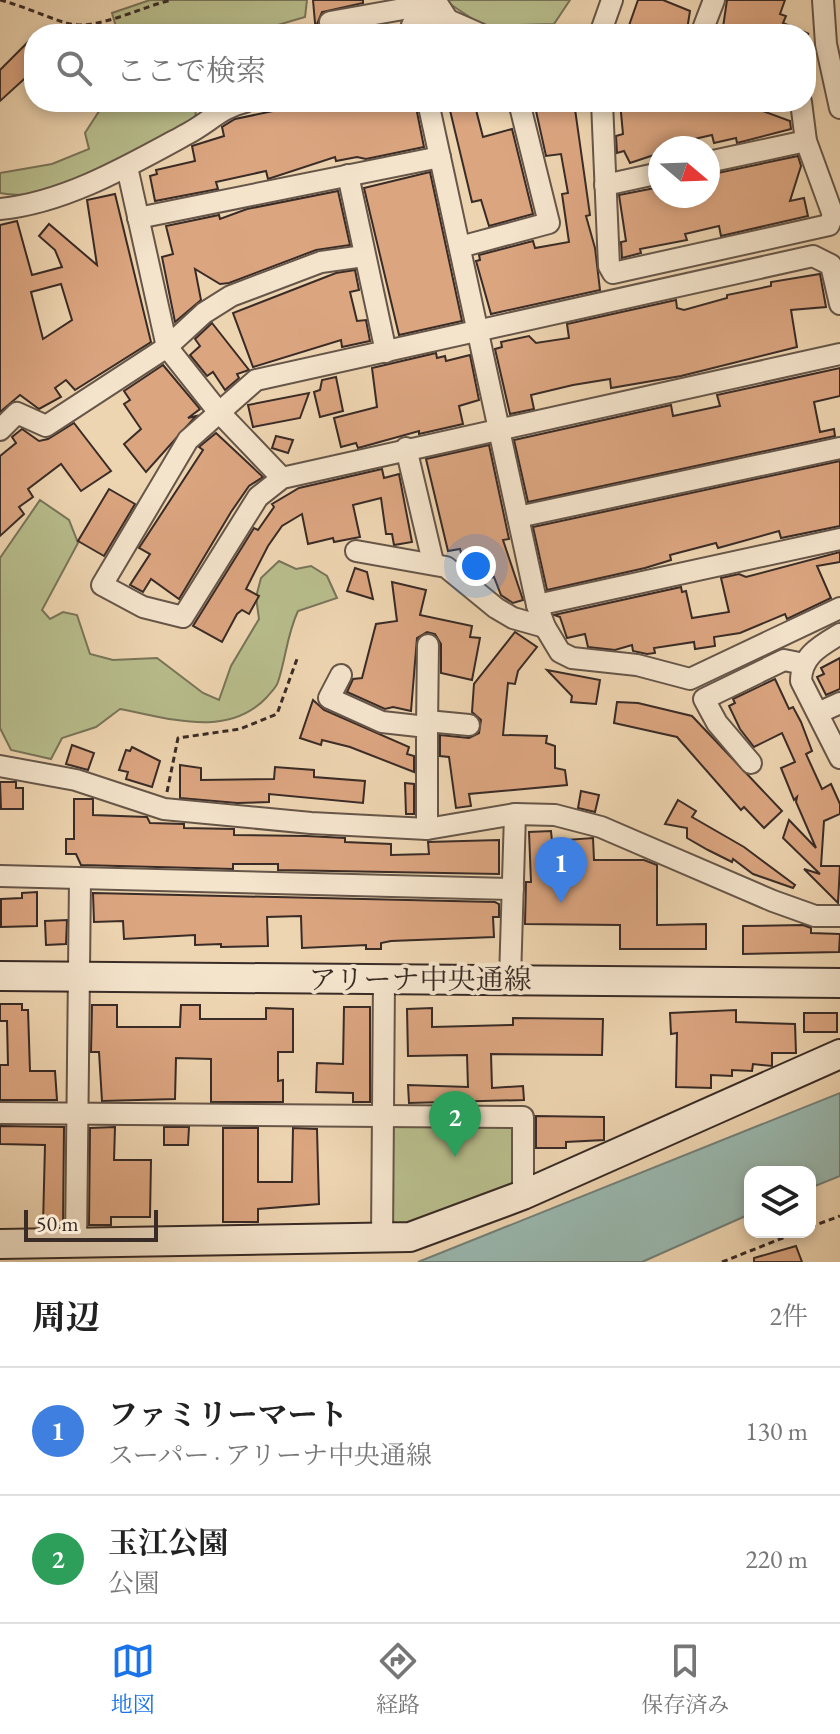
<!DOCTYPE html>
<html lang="ja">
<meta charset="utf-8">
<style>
:root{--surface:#fff;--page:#f6f6f6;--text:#222;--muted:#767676;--line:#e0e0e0;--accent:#1a73e8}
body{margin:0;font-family:"EB Garamond","Noto Serif JP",serif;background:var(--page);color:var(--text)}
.controls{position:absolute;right:24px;bottom:24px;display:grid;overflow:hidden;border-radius:16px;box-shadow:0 4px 12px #0003}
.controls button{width:72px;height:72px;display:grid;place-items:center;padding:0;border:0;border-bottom:2px solid var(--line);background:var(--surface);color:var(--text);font:40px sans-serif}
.compass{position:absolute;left:648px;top:136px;width:72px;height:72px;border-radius:50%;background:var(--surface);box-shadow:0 4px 12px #0003;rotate:109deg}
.scale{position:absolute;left:24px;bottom:20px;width:134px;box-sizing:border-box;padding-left:8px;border:4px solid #392b26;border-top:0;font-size:22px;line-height:28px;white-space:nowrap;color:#392b26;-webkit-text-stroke:6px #f4e4cc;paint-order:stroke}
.you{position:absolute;left:476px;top:566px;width:28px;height:28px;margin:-20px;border:6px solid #fff;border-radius:50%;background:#1a73e8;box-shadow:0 0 0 12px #1a73e833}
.badge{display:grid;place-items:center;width:52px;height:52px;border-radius:50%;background:var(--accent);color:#fff;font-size:26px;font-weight:700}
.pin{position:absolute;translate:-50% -66px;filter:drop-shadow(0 2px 4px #0008)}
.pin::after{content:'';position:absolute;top:42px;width:28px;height:24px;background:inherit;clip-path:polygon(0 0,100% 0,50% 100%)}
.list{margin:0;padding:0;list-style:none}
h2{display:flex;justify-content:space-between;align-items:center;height:104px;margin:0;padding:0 32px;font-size:34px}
h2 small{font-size:26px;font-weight:400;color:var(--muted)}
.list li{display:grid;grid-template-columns:52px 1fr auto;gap:24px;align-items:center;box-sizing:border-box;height:128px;padding:0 32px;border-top:2px solid var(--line)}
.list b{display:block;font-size:30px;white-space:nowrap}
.list p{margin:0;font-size:26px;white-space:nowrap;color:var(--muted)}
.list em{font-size:26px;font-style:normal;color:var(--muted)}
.icon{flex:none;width:44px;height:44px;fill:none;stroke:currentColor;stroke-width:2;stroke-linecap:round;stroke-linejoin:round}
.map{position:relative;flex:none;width:840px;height:1262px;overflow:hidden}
.search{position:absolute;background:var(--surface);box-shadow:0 4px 12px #0003;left:24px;right:24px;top:24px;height:88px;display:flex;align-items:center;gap:20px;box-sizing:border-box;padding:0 28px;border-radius:32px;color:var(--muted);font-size:30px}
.sheet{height:360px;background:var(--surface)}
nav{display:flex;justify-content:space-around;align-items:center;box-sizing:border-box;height:112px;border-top:2px solid var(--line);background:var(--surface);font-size:22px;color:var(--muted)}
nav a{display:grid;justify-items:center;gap:4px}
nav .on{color:var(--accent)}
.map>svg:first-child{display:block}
.green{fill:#b8bd8c;stroke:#787459;stroke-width:2}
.water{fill:#99b8af;stroke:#738078;stroke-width:2}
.building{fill:#dba580;stroke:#392b26;stroke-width:2;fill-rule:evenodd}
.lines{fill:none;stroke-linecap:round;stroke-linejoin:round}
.street-casing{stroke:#665649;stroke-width:24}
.secondary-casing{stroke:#392b26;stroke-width:32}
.path{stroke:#392b26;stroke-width:3;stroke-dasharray:6 4;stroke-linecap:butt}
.street{stroke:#f4e4cc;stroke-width:20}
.secondary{stroke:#f4e4cc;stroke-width:28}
.labels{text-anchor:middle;stroke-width:8;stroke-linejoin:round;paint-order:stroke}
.street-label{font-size:28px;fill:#392b26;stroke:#f4e4cc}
</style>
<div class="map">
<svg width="840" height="1262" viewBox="0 0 840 1262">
<rect width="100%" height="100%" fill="#eed5b1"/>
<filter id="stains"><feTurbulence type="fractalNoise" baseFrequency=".0025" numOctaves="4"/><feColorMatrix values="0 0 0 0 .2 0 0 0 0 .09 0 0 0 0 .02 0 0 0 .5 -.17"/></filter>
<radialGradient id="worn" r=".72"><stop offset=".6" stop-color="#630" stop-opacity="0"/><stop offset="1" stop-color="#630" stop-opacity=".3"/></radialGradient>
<g class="green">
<path d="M150,0H307L305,17L247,34H118L112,13Z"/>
<path d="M444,0H570L554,24L520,25L513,34H495Z"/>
<path d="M105,102H197L195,119C145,147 56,206 0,193V173L52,164L89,149L85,133Z"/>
<path d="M40,500L69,520L78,543L42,610L50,619L63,612L77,615L90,654L113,660L157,658L203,693L219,700L231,666L259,619L256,597L261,578L279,561L296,569L311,566L327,576L337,598L298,611C287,634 286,658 278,682C276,688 271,692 267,697C228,739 169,718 120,709L96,727L62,738L51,759L11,750L0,728V558Z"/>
<path d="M399,1121H511L518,1128L517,1185C485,1197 424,1231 391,1222L393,1128Z"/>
</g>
<path class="water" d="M840,1093V1176L810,1188V1172H750V1214L642,1262H418Z"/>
<g class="building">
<path d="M313,0H363V3L322,12L317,24L325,34H316Z"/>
<path d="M638,0H663L690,11L687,30L680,28L677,34H626Z"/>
<path d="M727,0H785L780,14L786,16L783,23L809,34H722Z"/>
<path d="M34,36V70L0,101V70Z"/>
<path d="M302,102H415L424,147L366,159L357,157L336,161L335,157L268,179L266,171L216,182L218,189L155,201L150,176L157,174L156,170L195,161L192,146L224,136L222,127L235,119L302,105Z"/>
<path d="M448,102H474L483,137L512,129L533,214L489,226L481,200L472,202Z"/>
<path d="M534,102H574L590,215L586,216L595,248L600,290L491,314L476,261L480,260L479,255L533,241L535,248L569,242L562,194L568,193L561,154L546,156Z"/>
<path d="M620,102H738L790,121L791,129L737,143L736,138L714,143L712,135L681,142L683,148H660V153L630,163L624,151L617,153L616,136L623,134Z"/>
<path d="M798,156L801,166L790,201L804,198L808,216L721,236L719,226L685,234L687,240L640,249L641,253L622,258L621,242L626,241L619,195L660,187V196H708V175Z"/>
<path d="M430,172L462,321L399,335L364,188Z"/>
<path d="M338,191L350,245L316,250L229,283L220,284L195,269L201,300L175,322L162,257L173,254L166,226L219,215L220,219L247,209Z"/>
<path d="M115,194L151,342L75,390L66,380L55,388L61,397L39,409L20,395L0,412V225L17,221L32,275L62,267L55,250L39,236L49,224L97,265L87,200ZM61,284L72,320L43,339L31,292Z"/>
<path d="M355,270L359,290L350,292L357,321L366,320L370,341L342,347L341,340L253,367L233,313L336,273Z"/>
<path d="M820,274L826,307L791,310L797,347L681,376L611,388L610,379L573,385L531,395L534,409L510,414L495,349L502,347L501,342L529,336L536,343L569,338L567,324L676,300L677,308L684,310L727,298V295L771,286V282Z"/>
<path d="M212,323L249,370L237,374L239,378L225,390L213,372L207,376L190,355L200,346L195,339Z"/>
<path d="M436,353L437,358L445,356L446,361L470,355L479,400L459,406L463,424L419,434V431L358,448L356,443L341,447L334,418L377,407L372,368Z"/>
<path d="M163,365L200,409L188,418L196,416L146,472L124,444L141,429L124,404L130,400L124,391Z"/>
<path d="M840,368V396L814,402L820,432L834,429L835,436L528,502L514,440L671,405L673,416L720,406L717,395Z"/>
<path d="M336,377L343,411L320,417L314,392L320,390L322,380Z"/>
<path d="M309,393L300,418L253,427L248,405Z"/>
<path d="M74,423L111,471L81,491L61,464L28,489L33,497L19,507L24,514L0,536V456L16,443L12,437L22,429L39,441L48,439Z"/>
<path d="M216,433L263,477L249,486L231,512L179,599L151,579L143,592L130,585L150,554L139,548L203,450L199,447Z"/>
<path d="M276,436L293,440L288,453L272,448Z"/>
<path d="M489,445L509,539L503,540L523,600L513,603L501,595L494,577L482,580L474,567L464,565L460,549L448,551L426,459Z"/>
<path d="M840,461V526L781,538L779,531L718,548L716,543L670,555L671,560L645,568L547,590L533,527Z"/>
<path d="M382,469L384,478L399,474L412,542L394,545L392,534H386L381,498L353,505L360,537L334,542L333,538L308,544L302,514L282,526L268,546L246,589L259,596L249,614L242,610L237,614L222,642L193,626L254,528L258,530L274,507L272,504L299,488Z"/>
<path d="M109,489L135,504L104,556L78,541Z"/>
<path d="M840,552V562L817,566L831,598L787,619L785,614L740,633L714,637L715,646L695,649L694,642L654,648L655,653L647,654L633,651L632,645L615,650L588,647L585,634L567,638L560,617L554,615L681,587L682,592L686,591L692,618L729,612L721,578L739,574L746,577Z"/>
<path d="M355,568L367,572L373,599L347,591Z"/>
<path d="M392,582L426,590L420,615L472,626L470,637L480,638L472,680L441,673V644L435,634L427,632L417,638L411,711L393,707L385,709L347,692L353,679L362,678L376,624L397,621Z"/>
<path d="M515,632L537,647L518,671L515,684L508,683L503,735L547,736L546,743L555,746V768L565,770L567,785L469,794L471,806L456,808L449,757L440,756V735L469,738L479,733L481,720L472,712L474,684Z"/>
<path d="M840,658V689L826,695L817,677L824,674L821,668Z"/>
<path d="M547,670L600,680L596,704L571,702L572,696Z"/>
<path d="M775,679L789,709L793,707L801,722L812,751L806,754L822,789L831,784L840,804V814L824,821L821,866H840L838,903L804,869L820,874L783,838L789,820L816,848L796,802L797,797L794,800L781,768L795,762L782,733L754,747L740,729L729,706L735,703L733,699Z"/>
<path d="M313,700L324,710L409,747L407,754L414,756V772L350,747L322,740L321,745L300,738Z"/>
<path d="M617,702L638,703L692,716L782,811L764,828L744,807L741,810L677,737L614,723Z"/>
<path d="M72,745L94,753L88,770L66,764Z"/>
<path d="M132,747L160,761L152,787L126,779L128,772L119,770L126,750L130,751Z"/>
<path d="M180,765L201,768V780L274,779L275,767L314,770V777L365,781L363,803L269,794V802L237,803L180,798Z"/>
<path d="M0,782H16V788H23V809H1Z"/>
<path d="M405,783L414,784V814H406Z"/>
<path d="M581,791L599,795L595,812L578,808Z"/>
<path d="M74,799H93V815L147,817L150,823L184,824V828L234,829V835L306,836L345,838V842L391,844V855L429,854L428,842L499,840V874L278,870V864H233V869L81,865L76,854H66V839H74Z"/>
<path d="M678,800L696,811L692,817L744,847L795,885L793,888L753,874L733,859L732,862L708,850L687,838V828L665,824Z"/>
<path d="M551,831L552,841L593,838L594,860H644L657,865V925L706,924V949H620V925L525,924L526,882H531L529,832Z"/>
<path d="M37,892V926L1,927V899L22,898V893Z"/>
<path d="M93,893L495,902L499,904V917H493L494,937L391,941L381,943V949H366V945L302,948L301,916L267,917L268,946L221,947V944L195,945V935L124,939L123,921L94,922Z"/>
<path d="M67,920L66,944L46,945L45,921Z"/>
<path d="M803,925L811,928V933L840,934L839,952L743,954V926Z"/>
<path d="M0,1004H22V1010H28L30,1071H55L57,1100H0V1065H8L7,1021H0Z"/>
<path d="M92,1005H117V1027H180L181,1005H200V1019H266V1008L293,1009V1052H278V1081L283,1080V1102H211V1059L176,1058L175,1099L102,1101L99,1052H91Z"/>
<path d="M344,1007H370V1102H353V1093L316,1092L317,1063L343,1064Z"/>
<path d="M432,1008V1027L513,1025V1018L603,1019L602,1055L491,1054L492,1088L523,1086L524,1100L409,1103L408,1085L468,1087L467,1055L408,1056L407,1009Z"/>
<path d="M736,1010V1022L795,1024L796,1053H772V1066L753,1064L752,1071L732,1070V1076L711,1075V1088L676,1087L677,1033L671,1034L670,1013Z"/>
<rect x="804" y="1013" width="33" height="19"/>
<path d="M536,1116L604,1117V1140L566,1142V1148H536Z"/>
<path d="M0,1126L64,1127L63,1225H43L45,1145L0,1144Z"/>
<path d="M115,1127L114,1160H151L150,1217H111V1225H89L90,1128Z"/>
<path d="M164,1127H189L188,1145H164Z"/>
<path d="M223,1128H258V1182H292L293,1128L317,1129L319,1204L258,1209V1222H223Z"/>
<path d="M796,1246L802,1262H754V1258Z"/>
</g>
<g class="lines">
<g class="street-casing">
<g id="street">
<path d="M823,0L826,44L840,108"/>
<path d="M330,22L437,3L448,20"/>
<path d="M414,34L412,25L448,20L480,34"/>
<path d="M600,34L612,0"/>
<path d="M701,34L714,0"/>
<path d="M428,102L537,605L545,627L560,652L572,658L637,665L690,679L840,608"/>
<path d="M602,102L609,266L613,273L829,225L833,215L806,141L801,102"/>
<path d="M708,162L806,141"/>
<path d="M127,167L167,347L217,410L282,478"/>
<path d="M348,175L386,352"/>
<path d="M605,185L660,173"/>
<path d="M0,209C65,203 130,165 187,134C208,123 222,107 245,102"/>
<path d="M138,218L440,157"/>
<path d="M460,247L549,223L519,102"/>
<path d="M840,304L831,265L813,256L256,380L188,440L102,585L143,607L183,617L258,497L282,478L840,354"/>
<path d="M0,430L17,413L46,426L167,347L204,313L231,296L321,262L364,256"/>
<path d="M406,448L433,562"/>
<path d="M518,517L840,448"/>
<path d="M356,551L446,567L496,608L513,618L545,627"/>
<path d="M537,605L840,539"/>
<path d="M840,634C820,646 801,656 801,681L840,758"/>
<path d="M341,675L329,698L382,722L427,727V829"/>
<path d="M818,713L840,703"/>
<path d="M427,721L469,725"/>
<path d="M427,727L428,645"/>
<path d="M751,763L717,723L704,699L784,660L804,664"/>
<path d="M0,766L76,780L164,809L311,823L427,829L515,814L555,815L601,827L773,901L815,916H840"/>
<path d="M0,876L513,889"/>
<path d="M510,979L515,814"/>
<path d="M0,1113L523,1117V1195"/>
<path d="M382,1239L384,979"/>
<path d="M76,1243L80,879"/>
</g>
</g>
<g class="secondary-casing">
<g id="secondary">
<path d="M0,976L840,983"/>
<path d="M0,1244L410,1237L523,1195L840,1054"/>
</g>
</g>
<g class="path">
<path d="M0,0C23,6 44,16 66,23C96,32 142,6 172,0"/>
<path d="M167,792L178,738L240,729L277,714L297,659"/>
<path d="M810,1227L840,1216"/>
<path d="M722,1262L798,1232"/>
</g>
<use href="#street" class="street"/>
<use href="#secondary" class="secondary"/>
</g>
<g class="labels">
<g class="street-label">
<text x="420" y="989">アリーナ中央通線</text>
</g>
</g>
<rect width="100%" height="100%" filter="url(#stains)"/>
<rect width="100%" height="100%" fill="url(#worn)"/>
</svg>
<div class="controls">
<button><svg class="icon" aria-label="layers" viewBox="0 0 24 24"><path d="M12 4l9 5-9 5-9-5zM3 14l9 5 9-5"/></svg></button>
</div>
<svg class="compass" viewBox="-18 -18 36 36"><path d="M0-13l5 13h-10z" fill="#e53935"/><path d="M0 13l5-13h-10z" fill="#767676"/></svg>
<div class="scale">50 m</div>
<div class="you"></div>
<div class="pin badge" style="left:561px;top:903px;background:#3f7fe0">1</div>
<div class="pin badge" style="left:455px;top:1157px;background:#2e9e5b">2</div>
<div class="search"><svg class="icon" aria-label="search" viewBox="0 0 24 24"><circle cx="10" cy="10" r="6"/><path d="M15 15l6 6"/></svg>ここで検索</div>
</div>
<section class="sheet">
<h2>周辺<small>2件</small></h2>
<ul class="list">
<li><span class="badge" style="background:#3f7fe0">1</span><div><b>ファミリーマート</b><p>スーパー · アリーナ中央通線</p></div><em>130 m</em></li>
<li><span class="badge" style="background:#2e9e5b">2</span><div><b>玉江公園</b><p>公園</p></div><em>220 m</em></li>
</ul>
</section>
<nav>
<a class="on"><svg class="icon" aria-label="map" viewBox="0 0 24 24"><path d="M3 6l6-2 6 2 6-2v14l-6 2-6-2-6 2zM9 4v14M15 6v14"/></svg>地図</a>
<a><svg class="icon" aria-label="directions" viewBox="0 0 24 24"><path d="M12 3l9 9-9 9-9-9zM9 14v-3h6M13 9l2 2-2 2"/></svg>経路</a>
<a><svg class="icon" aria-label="saved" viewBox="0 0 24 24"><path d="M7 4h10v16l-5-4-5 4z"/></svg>保存済み</a>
</nav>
